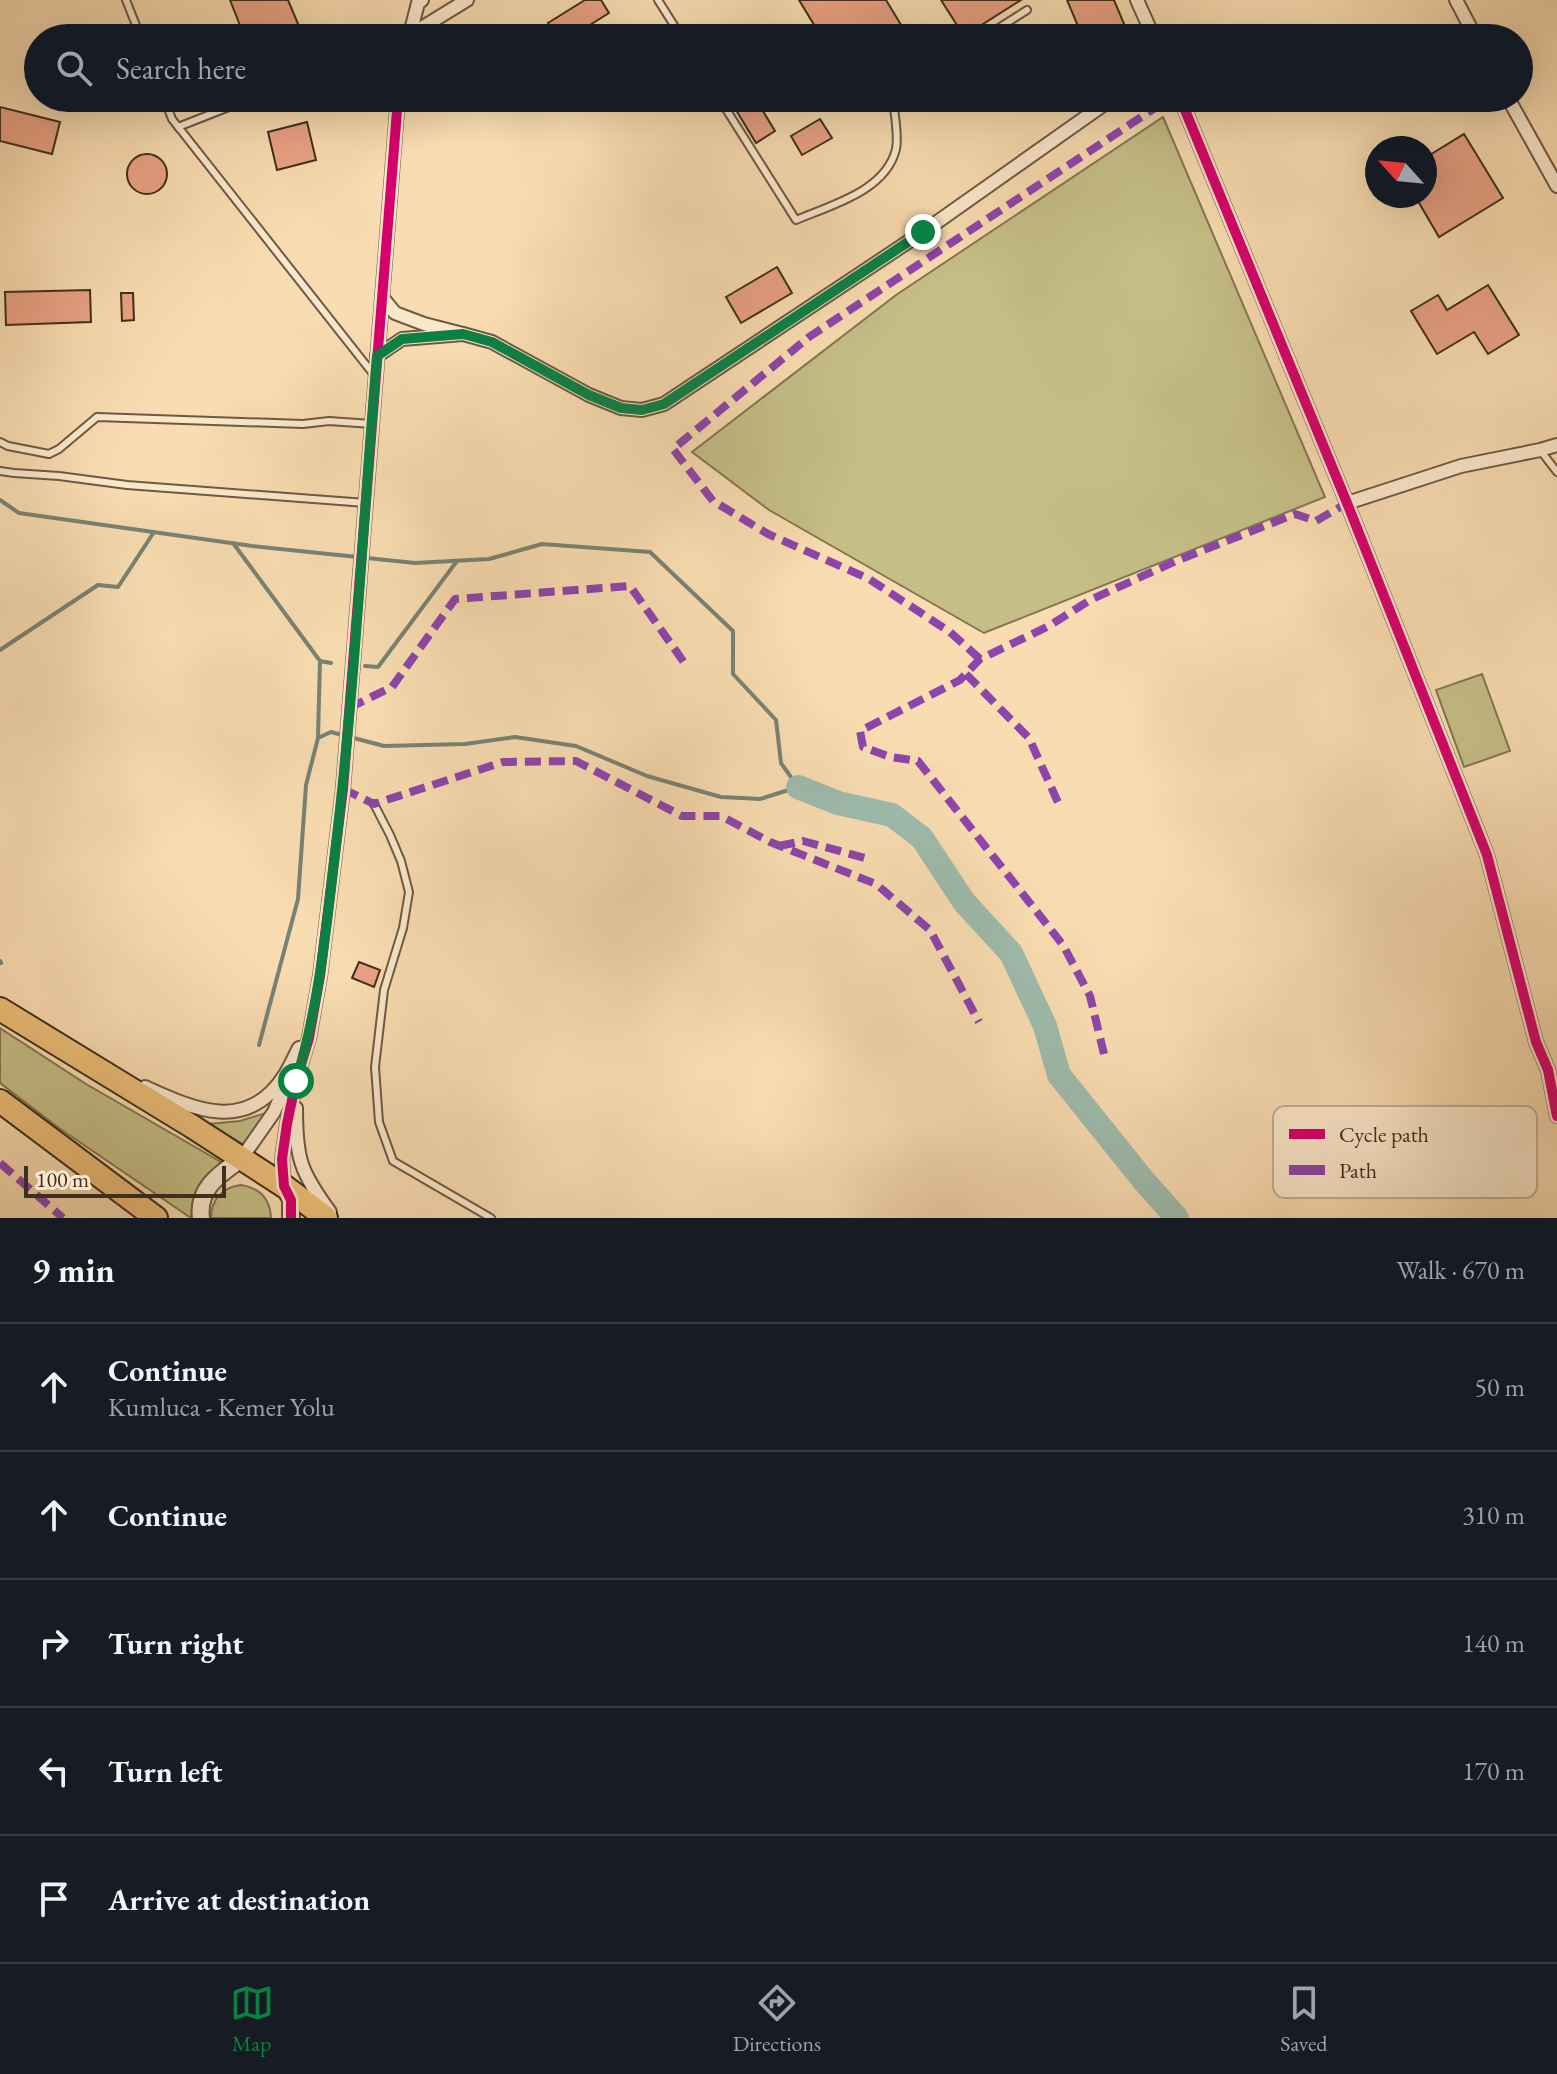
<!DOCTYPE html>
<meta charset="utf-8">
<style>
:root{--surface:#171b24;--page:#242831;--text:#f1f3f6;--muted:#9ea1a6;--line:#363941;--accent:#0b8043}
body{margin:0;font-family:"EB Garamond",serif;background:var(--page);color:var(--text)}
.compass{position:absolute;left:1365px;top:136px;width:72px;height:72px;border-radius:50%;background:var(--surface);box-shadow:0 8px 32px #0002;rotate:297deg}
.scale{position:absolute;left:24px;bottom:20px;width:202px;box-sizing:border-box;padding-left:8px;border:4px solid #3e2f1e;border-top:0;font-size:22px;line-height:28px;white-space:nowrap;color:#3e2f1e;-webkit-text-stroke:6px #fbe8cc;paint-order:stroke}
.stop{position:absolute;width:24px;height:24px;margin:-18px;border:6px solid #0b8043;border-radius:50%;background:#fff}
.stop.end{background:#0b8043;border-color:#fff;box-shadow:0 2px 8px #0008}
.list{margin:0;padding:0;list-style:none}
h2{display:flex;justify-content:space-between;align-items:center;height:104px;margin:0;padding:0 32px;font-size:34px}
h2 small{font-size:26px;font-weight:400;color:var(--muted)}
.list li{display:grid;grid-template-columns:52px 1fr auto;gap:24px;align-items:center;box-sizing:border-box;height:128px;padding:0 32px;border-top:2px solid var(--line)}
.list b{display:block;font-size:30px;white-space:nowrap}
.list p{margin:0;font-size:26px;white-space:nowrap;color:var(--muted)}
.list em{font-size:26px;font-style:normal;color:var(--muted)}
.icon{flex:none;width:44px;height:44px;fill:none;stroke:currentColor;stroke-width:2;stroke-linecap:round;stroke-linejoin:round}
.map{position:relative;flex:none;width:1557px;height:1218px;overflow:hidden}
.search{position:absolute;background:var(--surface);box-shadow:0 8px 32px #0002;left:24px;right:24px;top:24px;height:88px;display:flex;align-items:center;gap:20px;box-sizing:border-box;padding:0 28px;border-radius:44px;color:var(--muted);font-size:30px}
.sheet{height:744px;background:var(--surface)}
nav{display:flex;justify-content:space-around;align-items:center;box-sizing:border-box;height:112px;border-top:2px solid var(--line);background:var(--surface);font-size:22px;color:var(--muted)}
nav a{display:grid;justify-items:center;gap:4px}
nav .on{color:var(--accent)}
.map>svg:first-child{display:block}
.green{fill:#c5be86;stroke:#827652;stroke-width:2}
.lines{fill:none;stroke-linecap:round;stroke-linejoin:round}
.stream{stroke:#788374;stroke-width:4}
.river{stroke:#9ebbad;stroke-width:24}
.building{fill:#eaa285;stroke:#3e2f1e;stroke-width:2}
.service-casing{stroke:#6d5a43;stroke-width:10}
.minor-casing{stroke:#6d5a43;stroke-width:16}
.tertiary-casing{stroke:#6d5a43;stroke-width:20}
.trunk-casing{stroke:#3e2f1e;stroke-width:26}
.service{stroke:#fbe8cc;stroke-width:6}
.minor{stroke:#fbe8cc;stroke-width:12}
.tertiary{stroke:#fbe8cc;stroke-width:16}
.trunk{stroke:#ecbe78;stroke-width:22}
.quiet{stroke:#8e44ad;stroke-width:8;stroke-dasharray:16 8;stroke-linecap:butt}
.cycleway-casing{stroke:#fbe8cc;stroke-width:15}
.cycleway{stroke:#d6006c;stroke-width:10}
.route{stroke:#0b8043;stroke-width:10}
.key{fill:#fbe8cc;stroke:#c2b098;stroke-width:2}
.key-label{font-size:22px;fill:#3e2f1e}
</style>
<div class="map">
<svg width="1557" height="1218" viewBox="0 0 1557 1218">
<rect width="100%" height="100%" fill="#f9dcb1"/>
<filter id="stains"><feTurbulence type="fractalNoise" baseFrequency=".0025" numOctaves="4"/><feColorMatrix values="0 0 0 0 .2 0 0 0 0 .09 0 0 0 0 .02 0 0 0 .5 -.17"/></filter>
<radialGradient id="worn" r=".72"><stop offset=".6" stop-color="#630" stop-opacity="0"/><stop offset="1" stop-color="#630" stop-opacity=".3"/></radialGradient>
<g class="green">
<path d="M1163,117L1325,497L984,633L769,510L692,452L896,295Z"/>
<path d="M1482,674L1510,751L1464,767L1436,690Z"/>
<path d="M0,1028L86,1084L221,1162C201,1183 195,1189 191,1218L59,1128L0,1083Z"/>
<path d="M266,1113L244,1145L208,1124L240,1121Z"/>
<path d="M241,1185C260,1188 270,1199 271,1218H211C211,1199 223,1187 241,1185Z"/>
</g>
<g class="lines">
<g class="stream">
<path d="M0,500L19,513L252,546L415,563L489,559L542,544L650,552L733,631V674L776,720L781,763L798,787L760,799L721,797L647,776L576,746L515,737L465,744L384,746L331,732L318,738L306,785L298,899L259,1045"/>
<path d="M233,543L320,661L331,663"/>
<path d="M0,650L98,585L118,587L154,532"/>
<path d="M365,666L378,667L457,561"/>
<path d="M318,738L320,661"/>
<path d="M0,961L1,963"/>
</g>
<path class="river" d="M798,787L838,803L892,815L922,838L964,902L1011,953L1045,1026L1059,1075L1144,1181L1177,1218"/>
</g>
<g class="building">
<path d="M230,0H288L304,38H245Z"/>
<path d="M585,0H601L609,13L569,38H558L548,23Z"/>
<path d="M799,0H886L909,38H822Z"/>
<path d="M941,0H1021L964,36Z"/>
<path d="M1067,0H1114L1130,38H1083Z"/>
<path d="M744,98H755L775,131L756,143L733,105Z"/>
<path d="M0,107L60,122L52,154L0,141Z"/>
<path d="M820,119L832,138L802,155L791,136Z"/>
<path d="M307,122L316,160L277,170L268,132Z"/>
<path d="M1464,134L1503,198L1439,237L1415,196H1425V158Z"/>
<circle cx="147" cy="174" r="20"/>
<path d="M777,267L792,293L741,323L726,297Z"/>
<path d="M1488,285L1519,335L1488,354L1474,332L1437,354L1411,311L1438,295L1447,310Z"/>
<path d="M90,290L91,322L6,325L5,292Z"/>
<path d="M121,293H133L134,320L122,321Z"/>
<path d="M359,962L380,970L374,987L352,978Z"/>
</g>
<g class="lines">
<g class="service-casing">
<g id="service">
<path d="M126,0L141,38"/>
<path d="M658,0L682,38"/>
<path d="M983,38L1027,10"/>
<path d="M164,98L172,119L374,375"/>
<path d="M719,98L796,220C831,205 886,191 896,149C899,134 894,114 893,98"/>
<path d="M178,127L234,105L231,98"/>
<path d="M0,442L8,446L49,454L59,449L97,417L303,424L329,421L372,424"/>
<path d="M1540,450L1557,472"/>
<path d="M0,471L14,473L59,476L127,485L366,503"/>
<path d="M374,804L390,835L401,861L409,892L403,928L384,990L375,1067L379,1122L393,1161L491,1218"/>
</g>
</g>
<g class="minor-casing">
<g id="minor">
<path d="M1137,0L1154,38"/>
<path d="M1456,0L1476,38"/>
<path d="M410,35L467,0"/>
<path d="M409,38L418,3L422,0"/>
<path d="M1180,98L1347,503L1487,855L1536,1042L1548,1070L1557,1116"/>
<path d="M1508,98L1557,186"/>
<path d="M463,334L492,342L589,395L621,408L642,410L664,404L923,232L1113,98"/>
<path d="M377,356L402,339L463,334L424,324L395,313L382,297"/>
<path d="M1347,503L1461,466L1540,450L1557,445"/>
<path d="M145,1087C195,1110 247,1133 284,1076C290,1067 294,1057 299,1048"/>
<path d="M296,1108C296,1159 300,1171 330,1212"/>
<path d="M241,1159L274,1112L290,1075"/>
<path d="M284,1186L282,1159L287,1124L296,1081L309,1038L320,976L343,789L398,98"/>
</g>
</g>
<g class="tertiary-casing">
<g id="tertiary">
<path d="M284,1186L291,1200V1218"/>
<path d="M201,1218C197,1188 220,1174 241,1159"/>
</g>
</g>
<g class="trunk-casing">
<g id="trunk">
<path d="M0,1009L193,1127L284,1186L326,1218"/>
<path d="M0,1101L156,1218"/>
</g>
</g>
<use href="#service" class="service"/>
<use href="#minor" class="minor"/>
<use href="#tertiary" class="tertiary"/>
<use href="#trunk" class="trunk"/>
<g class="quiet">
<path d="M980,659L950,632L869,579L768,534L713,501L673,449L809,337L1170,98"/>
<path d="M966,674L1029,738L1061,809"/>
<path d="M349,708L392,687L455,599L630,586L688,668"/>
<path d="M343,789L374,804L503,762L576,761L682,816H721L770,842L876,884L930,930L979,1022"/>
<path d="M779,846L803,841L865,858"/>
<path d="M1104,1054L1090,996L1063,945L918,761L890,757L863,747L860,731L960,680L980,659L1049,626L1090,600L1176,561L1295,514L1316,521L1347,503"/>
<path d="M0,1163L63,1218"/>
</g>
<g class="cycleway-casing">
<g id="cycleway">
<path d="M1180,98L1347,503L1487,855L1536,1042L1548,1070L1557,1116"/>
<path d="M291,1218V1200L284,1186L282,1159L287,1124L296,1081L309,1038L320,976L343,789L398,98"/>
</g>
</g>
<use href="#cycleway" class="cycleway"/>
</g>
<g class="lines">
<path class="route" d="M296,1081C319,1006 326,930 335,853C355,688 363,521 377,356L402,339L463,334L492,342L589,395L621,408L642,410L664,404L923,232"/>
</g>
<rect x="1273" y="1106" width="264" height="92" rx="12" class="key"/>
<rect x="1289" y="1129" width="36" height="10" fill="#d6006c"/>
<rect x="1289" y="1165" width="36" height="10" fill="#8e44ad"/>
<g class="key-label">
<text x="1339" y="1142">Cycle path</text>
<text x="1339" y="1178">Path</text>
</g>
<rect width="100%" height="100%" filter="url(#stains)"/>
<rect width="100%" height="100%" fill="url(#worn)"/>
</svg>
<svg class="compass" viewBox="-18 -18 36 36"><path d="M0-13l5 13h-10z" fill="#e53935"/><path d="M0 13l5-13h-10z" fill="#9ea1a6"/></svg>
<div class="scale">100 m</div>
<div class="stop" style="left:296px;top:1081px"></div>
<div class="stop end" style="left:923px;top:232px"></div>
<div class="search"><svg class="icon" aria-label="search" viewBox="0 0 24 24"><circle cx="10" cy="10" r="6"/><path d="M15 15l6 6"/></svg>Search here</div>
</div>
<section class="sheet">
<h2>9 min<small>Walk · 670 m</small></h2>
<ul class="list">
<li><svg class="icon" aria-label="ahead" viewBox="0 0 24 24"><path d="M12 20V5M6 11l6-6 6 6"/></svg><div><b>Continue</b><p>Kumluca - Kemer Yolu</p></div><em>50 m</em></li>
<li><svg class="icon" aria-label="ahead" viewBox="0 0 24 24"><path d="M12 20V5M6 11l6-6 6 6"/></svg><div><b>Continue</b></div><em>310 m</em></li>
<li><svg class="icon" aria-label="right" viewBox="0 0 24 24"><path d="M7 20v-9h11M14 6l5 5-5 5"/></svg><div><b>Turn right</b></div><em>140 m</em></li>
<li><svg class="icon" aria-label="left" viewBox="0 0 24 24"><path d="M17 20v-9H6M10 6l-5 5 5 5"/></svg><div><b>Turn left</b></div><em>170 m</em></li>
<li><svg class="icon" aria-label="arrive" viewBox="0 0 24 24"><path d="M6 21V4h12l-3 4 3 4H6"/></svg><div><b>Arrive at destination</b></div></li>
</ul>
</section>
<nav>
<a class="on"><svg class="icon" aria-label="map" viewBox="0 0 24 24"><path d="M3 6l6-2 6 2 6-2v14l-6 2-6-2-6 2zM9 4v14M15 6v14"/></svg>Map</a>
<a><svg class="icon" aria-label="directions" viewBox="0 0 24 24"><path d="M12 3l9 9-9 9-9-9zM9 14v-3h6M13 9l2 2-2 2"/></svg>Directions</a>
<a><svg class="icon" aria-label="saved" viewBox="0 0 24 24"><path d="M7 4h10v16l-5-4-5 4z"/></svg>Saved</a>
</nav>
